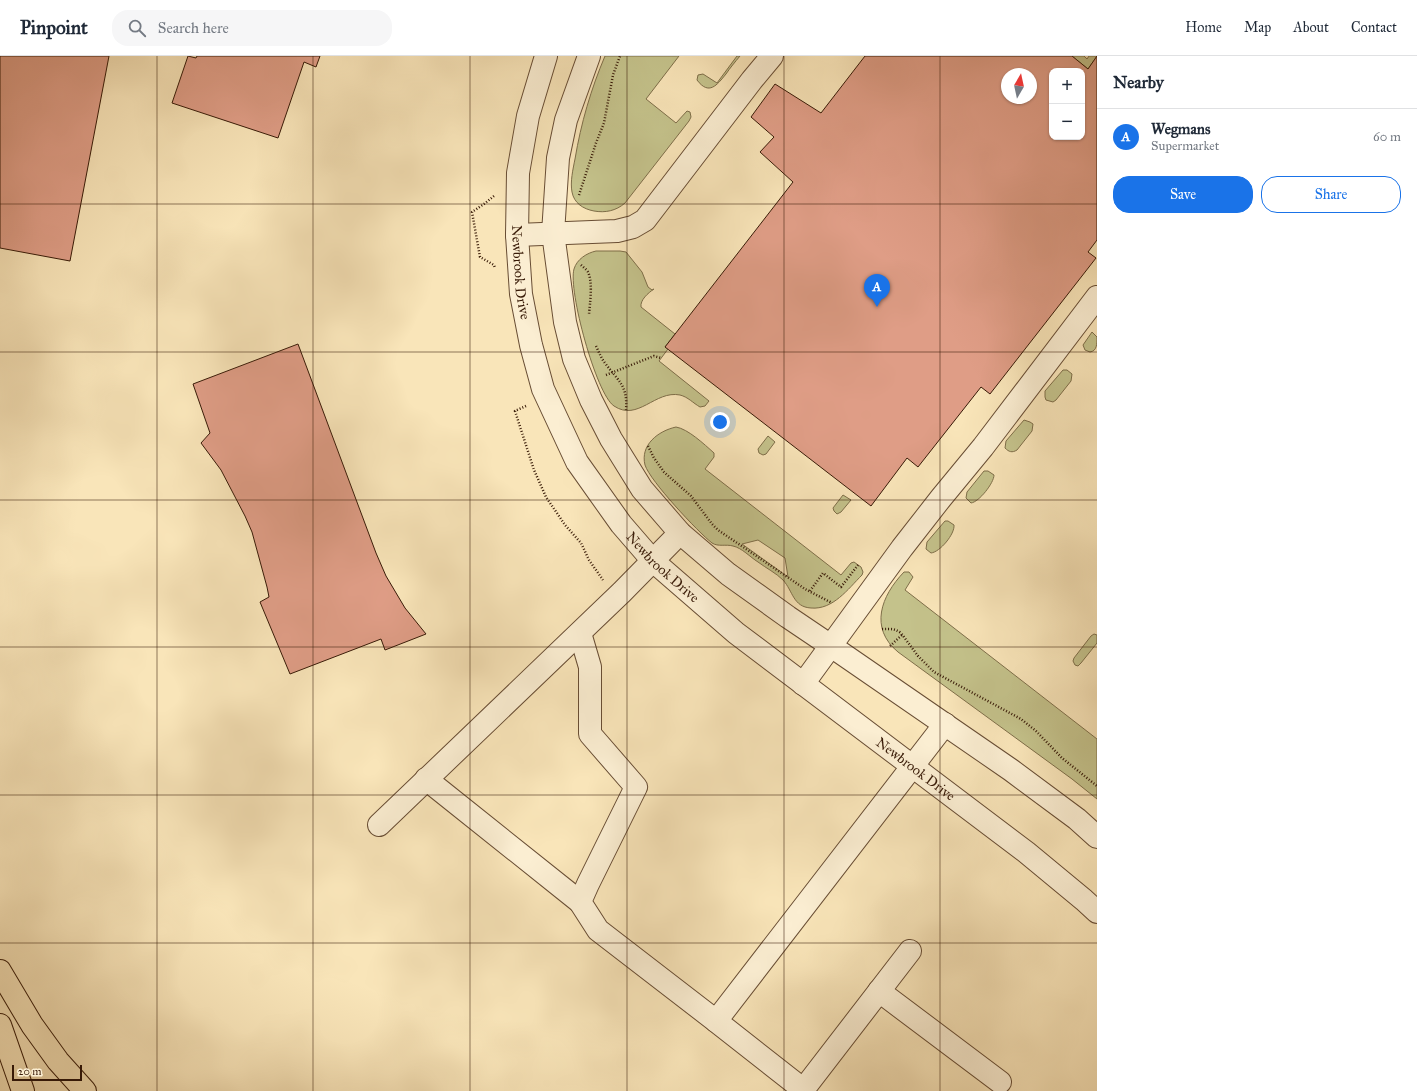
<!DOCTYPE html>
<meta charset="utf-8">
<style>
:root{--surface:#fff;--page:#f6f6f7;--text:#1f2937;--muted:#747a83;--line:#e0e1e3;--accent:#1a73e8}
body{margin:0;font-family:"IM FELL Great Primer",serif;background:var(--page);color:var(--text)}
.controls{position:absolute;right:12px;top:12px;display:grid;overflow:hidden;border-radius:8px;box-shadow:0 1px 3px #0004}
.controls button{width:36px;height:36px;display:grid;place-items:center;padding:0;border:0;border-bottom:1px solid var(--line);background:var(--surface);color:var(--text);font:20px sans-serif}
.compass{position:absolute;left:1001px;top:12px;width:36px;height:36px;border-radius:50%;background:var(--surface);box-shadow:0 1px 3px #0004;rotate:9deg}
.scale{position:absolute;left:12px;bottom:10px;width:70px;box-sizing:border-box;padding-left:4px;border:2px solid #381a07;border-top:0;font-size:11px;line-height:14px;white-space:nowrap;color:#381a07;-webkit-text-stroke:3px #fbeed2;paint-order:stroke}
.you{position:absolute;left:720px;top:366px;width:14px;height:14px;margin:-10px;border:3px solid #fff;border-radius:50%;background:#1a73e8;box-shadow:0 0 0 6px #1a73e833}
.badge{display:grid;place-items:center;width:26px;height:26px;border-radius:50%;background:var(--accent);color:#fff;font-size:13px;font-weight:700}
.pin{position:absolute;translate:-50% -33px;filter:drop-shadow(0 1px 2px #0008)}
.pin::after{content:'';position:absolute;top:21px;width:14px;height:12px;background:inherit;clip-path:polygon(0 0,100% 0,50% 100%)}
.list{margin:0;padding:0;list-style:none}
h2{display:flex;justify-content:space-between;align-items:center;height:52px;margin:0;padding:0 16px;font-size:17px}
h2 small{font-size:13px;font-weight:400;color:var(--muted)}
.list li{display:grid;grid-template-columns:26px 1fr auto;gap:12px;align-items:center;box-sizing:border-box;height:56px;padding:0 16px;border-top:1px solid var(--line)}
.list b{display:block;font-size:15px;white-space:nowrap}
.list p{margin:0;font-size:13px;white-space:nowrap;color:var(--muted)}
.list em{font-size:13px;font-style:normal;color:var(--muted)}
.actions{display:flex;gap:8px;padding:12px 16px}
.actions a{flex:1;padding:9px 0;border:1px solid var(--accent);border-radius:16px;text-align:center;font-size:14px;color:var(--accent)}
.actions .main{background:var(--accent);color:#fff}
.icon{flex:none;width:22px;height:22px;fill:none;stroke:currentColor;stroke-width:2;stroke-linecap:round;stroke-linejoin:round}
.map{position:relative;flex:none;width:1097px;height:1035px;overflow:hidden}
header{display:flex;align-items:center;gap:24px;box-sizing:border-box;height:56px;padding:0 20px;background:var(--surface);border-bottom:1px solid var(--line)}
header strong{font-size:19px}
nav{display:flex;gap:22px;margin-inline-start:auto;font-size:14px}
.search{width:280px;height:36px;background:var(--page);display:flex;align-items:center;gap:10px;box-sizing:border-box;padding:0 14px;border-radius:16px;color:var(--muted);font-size:15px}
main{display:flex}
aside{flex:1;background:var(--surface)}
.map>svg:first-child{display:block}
.green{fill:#c4c28b;stroke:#7e6e49;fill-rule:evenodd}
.building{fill:#df9d86;stroke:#381a07;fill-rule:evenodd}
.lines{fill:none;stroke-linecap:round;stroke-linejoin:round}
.minor-casing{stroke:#684d34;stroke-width:24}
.highway-casing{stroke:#381a07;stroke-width:24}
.path{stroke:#381a07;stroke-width:2.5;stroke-dasharray:1 2;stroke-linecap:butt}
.minor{stroke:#fbeed2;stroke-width:22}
.highway{stroke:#f9e5b9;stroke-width:22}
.grid{fill:none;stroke:#381a07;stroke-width:1;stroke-opacity:0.55}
.labels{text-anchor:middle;stroke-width:3.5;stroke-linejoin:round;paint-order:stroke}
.street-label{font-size:14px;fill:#381a07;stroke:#fbeed2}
</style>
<header>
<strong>Pinpoint</strong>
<div class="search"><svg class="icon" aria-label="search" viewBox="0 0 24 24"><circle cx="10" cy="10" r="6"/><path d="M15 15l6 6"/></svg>Search here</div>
<nav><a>Home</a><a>Map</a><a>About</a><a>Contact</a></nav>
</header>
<main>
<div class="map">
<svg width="1097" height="1035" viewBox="0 0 1097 1035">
<rect width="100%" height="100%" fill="#f9e5b9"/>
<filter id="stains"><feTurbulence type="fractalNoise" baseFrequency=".005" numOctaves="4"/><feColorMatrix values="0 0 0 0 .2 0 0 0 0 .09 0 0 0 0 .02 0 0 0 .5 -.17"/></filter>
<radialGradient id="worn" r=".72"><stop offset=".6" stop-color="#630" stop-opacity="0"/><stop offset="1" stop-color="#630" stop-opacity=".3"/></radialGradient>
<g class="green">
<path d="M605,0H679L646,43L676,67L687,55L690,56L691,61L689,65L625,147C616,155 605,157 594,155C583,153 574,147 572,136C570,126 573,113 575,103C581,67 591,33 605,0Z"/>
<path d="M737,0H740C735,6 730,12 726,18C717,29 709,40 697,24L698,19L703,18L717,27Z"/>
<path d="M1072,0H1084L1087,3L1089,0H1097L1088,13Z"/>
<path d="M596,195H620L626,196L642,216L648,231L652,234L654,233C648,237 640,244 641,251L675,278L665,291L668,293L659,305L709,345L705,350L700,351C693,347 688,341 680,339C655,334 638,366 614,350C596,338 568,234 574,213C577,203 587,197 596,195Z"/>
<path d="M1092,276L1097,281C1097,288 1097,295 1090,296L1085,294L1083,289Z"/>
<path d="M1063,314H1067L1072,318L1071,325L1056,344L1053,346L1046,344L1045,341V335Z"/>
<path d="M1024,364L1030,366L1033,368L1032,375L1017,394C1012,397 1009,396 1005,392L1006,385Z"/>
<path d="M676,371C688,373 704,388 714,397V401L705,413L841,519L851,507L854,506L861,511L863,516L862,519C848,533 833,554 811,552C793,551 793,535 783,524C776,517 766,512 758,506C750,501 742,492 733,490C726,488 718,491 712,487C698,476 650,425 645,409C640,389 658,375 676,371ZM758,484L785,502L788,521L742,488Z"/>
<path d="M768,380L775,386L766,398L763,399L759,397L758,393Z"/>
<path d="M984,415H988L994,419C994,427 979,446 971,447L966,442L967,436Z"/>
<path d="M843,439L851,444L841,456L837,458L834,455L833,452Z"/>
<path d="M945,465H948L954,469C955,478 940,496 931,497L926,493L927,486Z"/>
<path d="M904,516H909L913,521L905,534L1097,683V743L1072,723L898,596C869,572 881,540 904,516Z"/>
<path d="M1094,578L1097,579V587L1081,607L1078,610L1075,609L1073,605L1074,602L1091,580Z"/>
</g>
<g class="building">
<path d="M0,0H109L70,205L0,192Z"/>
<path d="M188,0L196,2L197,0H320L316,11L304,6L278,82L172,47Z"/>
<path d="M865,0H1072L1088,13L1097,0V184L1088,196L1096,202L990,338L981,331L918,411L907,402L871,450L665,291L793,126L760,96L774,81L751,61L775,28L821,57ZM1052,15H1082V81H1052ZM1007,18H1031V42H1007Z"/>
<path d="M298,288L376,497L386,520L405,552L426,578L385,594L381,583L290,618L260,546L269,541L267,531L252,476L245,460L221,414L201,387L210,377L193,328Z"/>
</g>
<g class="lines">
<g class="minor-casing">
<g id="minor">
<path id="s1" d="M546,0L528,60L518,117L517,179L521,238L531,289L543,333L577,406L621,468L653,505L736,577L1026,796L1084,844L1097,856"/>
<path d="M589,0L566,64L558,102L553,177L565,266L574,303L591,344L611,383L642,433L680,477L728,518L788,561L831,590L1011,714L1077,763L1097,781"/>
<path d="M517,179L617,175L633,171L645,164L752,24L772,0"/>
<path d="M580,577L590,611V678L636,731L588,828L580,846L598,874L716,965"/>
<path d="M803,628L902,492L941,442L983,391L1097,241"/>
<path d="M426,723L580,846"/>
<path d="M379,769L622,536L680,477"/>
<path d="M879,935L1000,1026"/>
<path d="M803,1034L910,895"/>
<path d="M805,1035L716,965L945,668"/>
</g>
</g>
<g class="highway-casing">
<g id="highway">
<path d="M0,915L32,969L58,1005L85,1035"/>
<path d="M0,969L23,1035"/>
</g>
</g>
<g class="path">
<path d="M579,139L596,87L604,67L613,19L620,0"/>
<path d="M494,140L484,148L472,156L480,201L494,209L495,212"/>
<path d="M581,209C583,211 586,213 588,216C593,226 590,247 589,258"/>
<path d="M596,290C599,296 601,302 605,307C618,325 628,329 626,354"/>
<path d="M606,319L654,300L661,302"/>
<path d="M526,350L515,355L534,414L546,441L565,469L581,487L589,504L603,524"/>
<path d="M648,390L654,402L664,416L691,440L712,468L718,474L805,533L832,547"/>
<path d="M810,535L823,517L841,531L858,509"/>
<path d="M882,573C890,573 894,572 901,577L918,600L934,616L1021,663L1036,675L1062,702L1097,730"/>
<path d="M890,590L902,579"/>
</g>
<use href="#minor" class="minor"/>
<use href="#highway" class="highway"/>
</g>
<path class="grid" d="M157,0V1035M313,0V1035M470,0V1035M627,0V1035M784,0V1035M940,0V1035M0,148H1097M0,296H1097M0,444H1097M0,591H1097M0,739H1097M0,887H1097"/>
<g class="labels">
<g class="street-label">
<text dy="5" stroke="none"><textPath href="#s1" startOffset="220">Newbrook Drive</textPath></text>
<text dy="5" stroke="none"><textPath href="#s1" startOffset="556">Newbrook Drive</textPath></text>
<text dy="5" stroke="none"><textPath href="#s1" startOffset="880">Newbrook Drive</textPath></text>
</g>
</g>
<rect width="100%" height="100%" filter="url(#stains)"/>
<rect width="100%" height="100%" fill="url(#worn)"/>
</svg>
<div class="controls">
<button>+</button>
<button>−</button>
</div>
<svg class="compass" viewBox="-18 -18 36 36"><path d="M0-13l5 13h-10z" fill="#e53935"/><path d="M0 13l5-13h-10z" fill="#747a83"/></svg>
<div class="scale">20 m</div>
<div class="you"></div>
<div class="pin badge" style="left:877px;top:251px">A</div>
</div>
<aside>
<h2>Nearby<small></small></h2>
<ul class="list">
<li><span class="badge">A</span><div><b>Wegmans</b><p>Supermarket</p></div><em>60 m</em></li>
</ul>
<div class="actions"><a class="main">Save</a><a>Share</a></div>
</aside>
</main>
